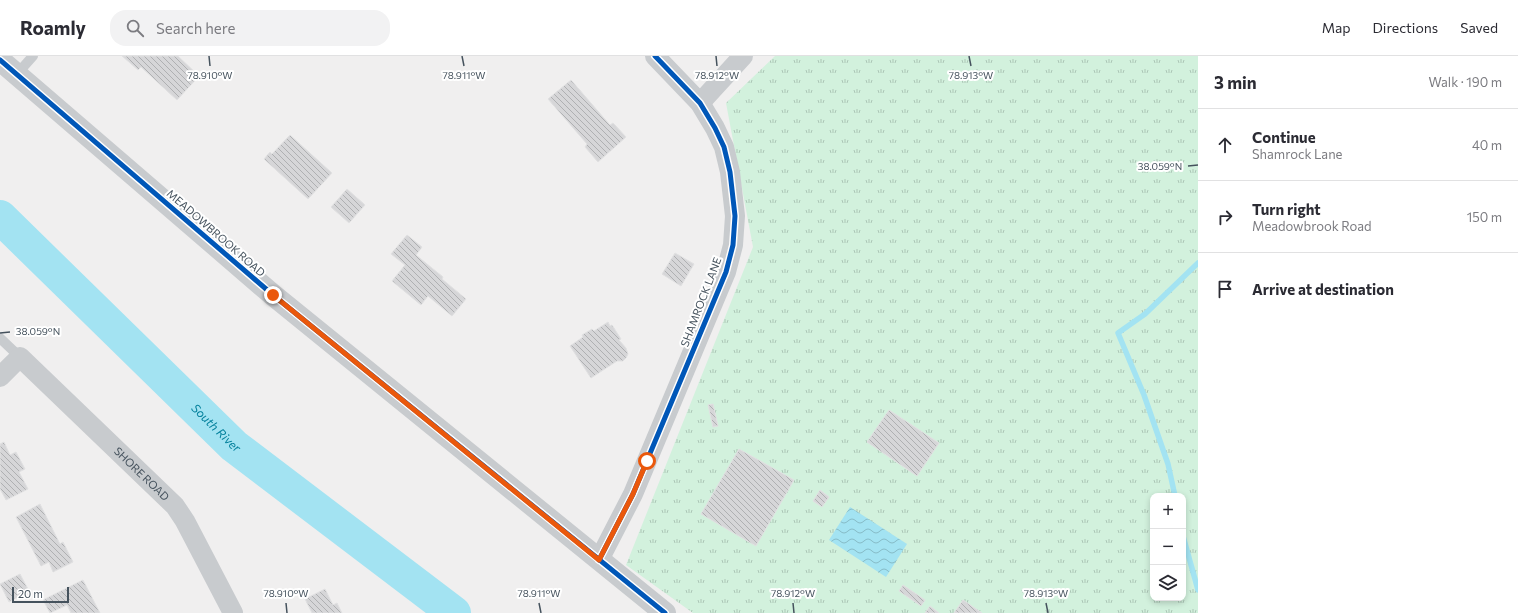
<!DOCTYPE html>
<meta charset="utf-8">
<style>
:root{--surface:#fff;--page:#f2f2f3;--text:#2b2b33;--muted:#7c7c81;--line:#e1e1e2}
body{margin:0;font-family:Commissioner,sans-serif;background:var(--page);color:var(--text)}
.controls{position:absolute;right:12px;bottom:12px;display:grid;overflow:hidden;border-radius:8px;box-shadow:0 2px 6px #0003}
.controls button{width:36px;height:36px;display:grid;place-items:center;padding:0;border:0;border-bottom:1px solid var(--line);background:var(--surface);color:var(--text);font:20px sans-serif}
.scale{position:absolute;left:12px;bottom:10px;width:57px;box-sizing:border-box;padding-left:4px;border:2px solid #45525d;border-top:0;font-size:11px;line-height:14px;white-space:nowrap;color:#45525d;-webkit-text-stroke:3px #fff;paint-order:stroke}
.stop{position:absolute;width:12px;height:12px;margin:-9px;border:3px solid #ea580c;border-radius:50%;background:#fff}
.stop.end{background:#ea580c;border-color:#fff;box-shadow:0 1px 4px #0008}
.list{margin:0;padding:0;list-style:none}
h2{display:flex;justify-content:space-between;align-items:center;height:52px;margin:0;padding:0 16px;font-size:17px}
h2 small{font-size:13px;font-weight:400;color:var(--muted)}
.list li{display:grid;grid-template-columns:26px 1fr auto;gap:12px;align-items:center;box-sizing:border-box;height:72px;padding:0 16px;border-top:1px solid var(--line)}
.list b{display:block;font-size:15px;white-space:nowrap}
.list p{margin:0;font-size:13px;white-space:nowrap;color:var(--muted)}
.list em{font-size:13px;font-style:normal;color:var(--muted)}
.icon{flex:none;width:22px;height:22px;fill:none;stroke:currentColor;stroke-width:2;stroke-linecap:round;stroke-linejoin:round}
.map{position:relative;flex:none;width:1198px;height:557px;overflow:hidden}
header{display:flex;align-items:center;gap:24px;box-sizing:border-box;height:56px;padding:0 20px;background:var(--surface);border-bottom:1px solid var(--line)}
header strong{font-size:19px}
nav{display:flex;gap:22px;margin-inline-start:auto;font-size:14px}
.search{width:280px;height:36px;background:var(--page);display:flex;align-items:center;gap:10px;box-sizing:border-box;padding:0 14px;border-radius:16px;color:var(--muted);font-size:15px}
main{display:flex}
aside{flex:1;background:var(--surface)}
.map>svg:first-child{display:block}
.grass{fill:url(#grass-tufts);fill-rule:evenodd}
.water{fill:url(#water-waves)}
.lines{fill:none;stroke-linecap:round;stroke-linejoin:round}
.stream{stroke:#a3e3f2;stroke-width:5.5}
.river{stroke:#a3e3f2;stroke-width:34}
.building{fill:url(#building-back-hatch);stroke:#e1e1e2}
.service{stroke:#c8cbce;stroke-width:10}
.minor{stroke:#c8cbce;stroke-width:20}
.tertiary{stroke:#c8cbce;stroke-width:22}
.cycleway-casing{stroke:#fff;stroke-width:8}
.cycleway{stroke:#0057b8;stroke-width:5}
.route{stroke:#ea580c;stroke-width:5}
.ticks{fill:none;stroke:#45525d;stroke-width:1.5}
.labels{text-anchor:middle;stroke-width:4;stroke-linejoin:round;paint-order:stroke}
.street-label{font-size:11px;fill:#45525d;stroke:#fff}
.water-label{font-size:12px;font-style:italic;fill:#03809c;stroke:#fff}
.ticks-label{font-size:10px;text-anchor:middle;fill:#45525d;stroke:#fff;stroke-width:4;stroke-linejoin:round;paint-order:stroke}
</style>
<header>
<strong>Roamly</strong>
<div class="search"><svg class="icon" aria-label="search" viewBox="0 0 24 24"><circle cx="10" cy="10" r="6"/><path d="M15 15l6 6"/></svg>Search here</div>
<nav><a>Map</a><a>Directions</a><a>Saved</a></nav>
</header>
<main>
<div class="map">
<svg width="1198" height="557" viewBox="0 0 1198 557">
<defs>
<pattern id="grass-tufts" width="24" height="20" patternUnits="userSpaceOnUse"><rect width="24" height="20" fill="#d2f1dd"/><path d="M3 7l-1-3M5 7V3M7 7l1-3M15 17l-1-3M17 17v-4M19 17l1-3" fill="none" stroke="#acc6b6"/></pattern>
<pattern id="water-waves" width="16" height="10" patternUnits="userSpaceOnUse"><rect width="16" height="10" fill="#a3e3f2"/><path d="M0 5q4-4 8 0t8 0" fill="none" stroke="#87bbc7"/></pattern>
<pattern id="building-back-hatch" width="6" height="6" patternUnits="userSpaceOnUse"><rect width="6" height="6" fill="#d6d6d8"/><path d="M-1 5l2 2M0 0l6 6M5-1l2 2" fill="none" stroke="#afb0b2"/></pattern>
</defs>
<rect width="100%" height="100%" fill="#f0efef"/>
<path class="grass" d="M775,0H1198V557H693L626,509L753,191L726,47ZM1153,440H1183V542H1153Z"/>
<path class="water" d="M850,451L907,488L886,521L829,484Z"/>
<g class="lines">
<g class="stream">
<path d="M1175,440L1168,408L1144,339L1118,277L1145,258L1198,207"/>
<path d="M1183,480L1198,534"/>
</g>
<path class="river" id="s1" d="M0,161L234,390L454,557"/>
</g>
<g class="building">
<path d="M122,0H178L199,20L177,44L141,11L138,14Z"/>
<path d="M571,24L610,69L613,67L626,81L598,106L585,91L587,88L548,43Z"/>
<path d="M290,79L332,117L308,143L264,103L270,96L272,98Z"/>
<path d="M347,133L365,149L349,167L331,151Z"/>
<path d="M407,179L422,191L416,199L443,221L442,223L466,243L452,260L428,240L421,249L392,225L405,209L391,198Z"/>
<path d="M675,197L694,208L681,230L662,218Z"/>
<path d="M608,266L610,270L612,269L621,283L619,284L626,292L628,298L626,302L623,305H617L591,322L570,290L583,281L582,279L592,273L594,275Z"/>
<path d="M713,348L718,370L713,371L708,349Z"/>
<path d="M889,354L939,387L917,420L867,386Z"/>
<path d="M4,386L10,399L16,396L25,413L19,416L28,433L6,444L0,433V388Z"/>
<path d="M739,393L794,424L756,490L701,458Z"/>
<path d="M820,434L829,441L822,451L813,445Z"/>
<path d="M40,448L60,488L63,486L73,506L53,516L49,506L41,510L16,461Z"/>
<path d="M20,518L29,535L9,546L0,528Z"/>
<path d="M83,524L100,557H71L67,549L50,557L43,544Z"/>
<path d="M903,529L925,544L921,550L899,535Z"/>
<path d="M325,533L333,549L337,547L342,557H312L305,543Z"/>
<path d="M963,544L982,557H954Z"/>
<path d="M930,550L939,557H925Z"/>
</g>
<g class="lines">
<g class="service">
<path d="M17,18L33,0"/>
<path d="M0,282L20,301"/>
</g>
<g class="minor">
<path d="M700,47L743,0"/>
<path id="s2" d="M0,321L20,301L175,450L185,465L233,557"/>
<path d="M599,504L633,438L726,216L733,189L735,160L730,116L724,91L715,72L700,47L655,0"/>
</g>
<path class="tertiary" d="M0,4L273,239L665,557"/>
<g class="cycleway-casing">
<g id="cycleway">
<path d="M0,4L273,239L665,557"/>
<path d="M599,504L633,438L726,216L733,189L735,160L730,116L724,91L715,72L700,47L655,0"/>
</g>
</g>
<use href="#cycleway" class="cycleway"/>
</g>
<g class="lines">
<path class="route" d="M273,239L599,504L633,438L647,405"/>
</g>
<path class="ticks" d="M209,0L210,10M462,0L464,10M716,0L717,10M969,0L971,10M1188,110L1198,109M0,277L10,276M286,547L287,557M539,547L541,557M793,547L794,557M1046,547L1048,557"/>
<g class="labels">
<g class="street-label">
<text transform="translate(216 177) rotate(41)" y="4">MEADOWBROOK ROAD</text>
<text transform="translate(701 246) rotate(-69)" y="4">SHAMROCK LANE</text>
<text dy="4" stroke="none"><textPath href="#s2" startOffset="197">SHORE ROAD</textPath></text>
</g>
<g class="water-label">
<text dy="4" stroke="none"><textPath href="#s1" startOffset="302">South River</textPath></text>
</g>
</g>
<g class="ticks-label">
<text x="210" y="23">78.910°W</text>
<text x="464" y="23">78.911°W</text>
<text x="717" y="23">78.912°W</text>
<text x="971" y="23">78.913°W</text>
<text x="1160" y="114">38.059°N</text>
<text x="38" y="279">38.059°N</text>
<text x="286" y="541">78.910°W</text>
<text x="539" y="541">78.911°W</text>
<text x="793" y="541">78.912°W</text>
<text x="1046" y="541">78.913°W</text>
</g>
</svg>
<div class="controls">
<button>+</button>
<button>−</button>
<button><svg class="icon" aria-label="layers" viewBox="0 0 24 24"><path d="M12 4l9 5-9 5-9-5zM3 14l9 5 9-5"/></svg></button>
</div>
<div class="scale">20 m</div>
<div class="stop" style="left:647px;top:405px"></div>
<div class="stop end" style="left:273px;top:239px"></div>
</div>
<aside>
<h2>3 min<small>Walk · 190 m</small></h2>
<ul class="list">
<li><svg class="icon" aria-label="ahead" viewBox="0 0 24 24"><path d="M12 20V5M6 11l6-6 6 6"/></svg><div><b>Continue</b><p>Shamrock Lane</p></div><em>40 m</em></li>
<li><svg class="icon" aria-label="right" viewBox="0 0 24 24"><path d="M7 20v-9h11M14 6l5 5-5 5"/></svg><div><b>Turn right</b><p>Meadowbrook Road</p></div><em>150 m</em></li>
<li><svg class="icon" aria-label="arrive" viewBox="0 0 24 24"><path d="M6 21V4h12l-3 4 3 4H6"/></svg><div><b>Arrive at destination</b></div></li>
</ul>
</aside>
</main>
